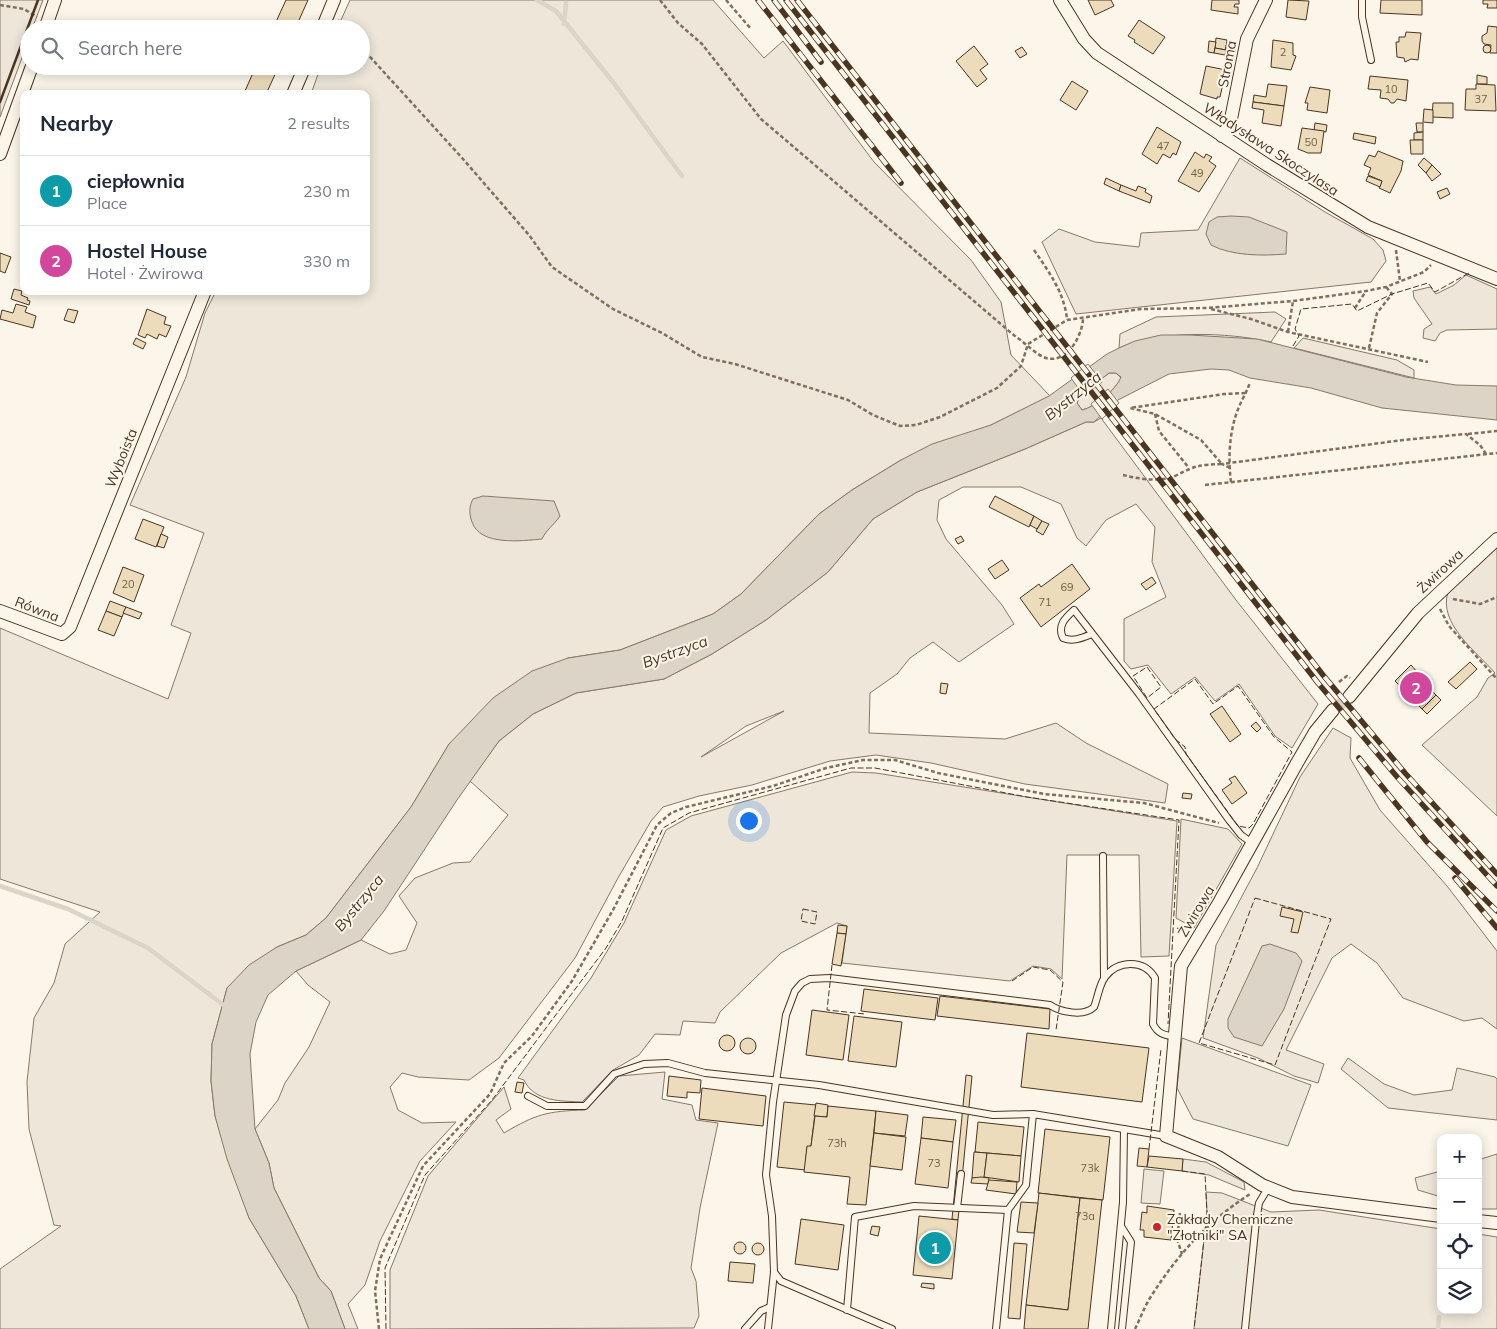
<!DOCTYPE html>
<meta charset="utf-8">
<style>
:root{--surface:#fff;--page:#f6f6f7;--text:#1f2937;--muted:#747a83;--line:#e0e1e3;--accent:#c62828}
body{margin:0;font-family:Mulish,sans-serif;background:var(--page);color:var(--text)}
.controls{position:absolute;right:15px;bottom:15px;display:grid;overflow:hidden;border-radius:10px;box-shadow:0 2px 12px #0003}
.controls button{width:45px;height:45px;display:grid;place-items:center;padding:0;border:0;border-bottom:1px solid var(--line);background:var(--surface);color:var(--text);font:25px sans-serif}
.you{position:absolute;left:748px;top:820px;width:18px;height:18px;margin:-12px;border:4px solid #fff;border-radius:50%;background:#1a73e8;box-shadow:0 0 0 8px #1a73e833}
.badge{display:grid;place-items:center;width:32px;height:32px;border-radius:50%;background:var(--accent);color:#fff;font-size:16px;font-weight:700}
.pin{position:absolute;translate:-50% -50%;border:2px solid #fff;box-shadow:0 1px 5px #0006}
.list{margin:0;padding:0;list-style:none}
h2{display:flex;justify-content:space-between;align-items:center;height:65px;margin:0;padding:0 20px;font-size:21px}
h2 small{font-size:16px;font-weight:400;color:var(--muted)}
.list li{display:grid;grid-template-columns:32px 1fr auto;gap:15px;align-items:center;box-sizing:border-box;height:70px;padding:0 20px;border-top:1px solid var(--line)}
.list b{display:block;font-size:19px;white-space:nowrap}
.list p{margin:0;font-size:16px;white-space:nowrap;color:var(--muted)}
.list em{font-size:16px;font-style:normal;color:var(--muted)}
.icon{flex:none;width:28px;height:28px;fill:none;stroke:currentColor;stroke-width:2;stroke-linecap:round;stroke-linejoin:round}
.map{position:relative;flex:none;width:1497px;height:1329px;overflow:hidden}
.search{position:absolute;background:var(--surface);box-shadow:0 2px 12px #0003;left:20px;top:20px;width:350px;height:55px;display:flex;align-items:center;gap:12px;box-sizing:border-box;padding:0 18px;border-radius:28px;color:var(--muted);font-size:19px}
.panel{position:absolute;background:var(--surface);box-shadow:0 2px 12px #0003;left:20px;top:90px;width:350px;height:205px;border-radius:10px}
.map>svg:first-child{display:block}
.green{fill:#ede6d9;stroke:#887966;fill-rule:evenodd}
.parking{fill:#ede7d9;stroke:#887966}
.water{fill:#dcd4c6;stroke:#887966;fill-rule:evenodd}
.pier{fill:#fbf6e9;stroke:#887966}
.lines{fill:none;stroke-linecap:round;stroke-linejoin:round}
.stream{stroke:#dcd4c6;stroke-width:4.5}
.building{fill:#ecdcbc;stroke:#4a3520}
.street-tunnel{stroke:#d8cfc1;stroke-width:12;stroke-dasharray:12 6;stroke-linecap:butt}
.lane-casing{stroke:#4a3520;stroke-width:8}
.street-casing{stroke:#4a3520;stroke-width:14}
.path{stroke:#7f6f5c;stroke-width:2.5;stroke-dasharray:4 2.5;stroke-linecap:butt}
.lane{stroke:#fbf6e9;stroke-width:6}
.street{stroke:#fbf6e9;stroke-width:12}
.rail-casing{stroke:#4a3520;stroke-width:5.5}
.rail{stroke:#fbf6e9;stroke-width:4;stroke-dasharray:11;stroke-linecap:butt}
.fence{stroke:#4a3520;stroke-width:1;stroke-dasharray:6 2.5;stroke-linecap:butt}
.wall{stroke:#4a3520;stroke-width:2.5}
.poi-dot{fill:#c62828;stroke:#fbf6e9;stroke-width:2}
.labels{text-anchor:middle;stroke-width:4;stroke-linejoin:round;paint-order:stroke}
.number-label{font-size:11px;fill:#725f47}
.street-label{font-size:14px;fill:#4a3520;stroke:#fbf6e9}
.poi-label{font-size:14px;fill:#4a3520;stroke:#fbf6e9;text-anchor:start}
.water-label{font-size:15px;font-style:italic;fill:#4a3520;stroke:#fbf6e9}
</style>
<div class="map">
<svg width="1497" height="1329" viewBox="0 0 1497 1329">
<rect width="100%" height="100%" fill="#fbf6e9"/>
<g class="green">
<path d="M0,0H43L32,29H29V39L0,117Z"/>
<path d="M350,0H713L764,58L783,41L874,162L971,260L1001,302L1011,355L1050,396L991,425L901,460L852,490L819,514L741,594L713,614L620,650L568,658L449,744L411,807L326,918L306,935L277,947L227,988L212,1044L211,1081L215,1116L249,1218L296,1296L309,1329H0V1269L61,1226L54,1225L29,1129L27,1082L34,1018L54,983L65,944L100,912L0,879V628L168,699L191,633L171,625L204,533L130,505L186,377L205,313L216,291H366V94H311L321,66H361V29H337Z"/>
<path d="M1240,158L1325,212L1373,239L1383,250L1386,261L1371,282L1076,314L1042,242L1059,229L1095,242L1139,247L1141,233L1198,230Z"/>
<path d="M1466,275L1497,289V329L1447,330L1440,333L1435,341L1423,338L1424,329L1432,324L1414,298L1413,291L1430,287L1436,294L1454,285Z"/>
<path d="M1275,312L1286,319L1271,342C1227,332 1160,330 1119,348L1120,334L1156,317Z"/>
<path d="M1303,338L1397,360L1414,370V378L1294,348Z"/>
<path d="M1109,373H1116L1121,378C1115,390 1095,407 1082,410L1077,403L1081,395Z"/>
<path d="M1101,418L1236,600L1318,704L1292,748L1275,736L1239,684L1215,701L1195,677L1171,694L1148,665L1131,669L1124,661V619L1166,597L1152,562L1155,527L1136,504L1106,520L1086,546L1077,538L1061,504L1021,487H963L939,500L937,520L946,539L1002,605L1014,624L959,662L933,642L910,658L897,674L870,693L869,733L1005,739L1056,723L1086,743L1168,784L1165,803L1025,784L931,763L876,755L830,761L752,785L699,796L663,807L651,821L618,878L575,958L499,1058L469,1080L418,1077L402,1073L390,1087L398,1110L422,1123L456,1122L420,1161L380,1241L365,1285L348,1304L358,1329H345L331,1291L319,1278L274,1188L269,1163L255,1129L278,1100L285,1083L309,1047L330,1002L308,985L296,971L361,940L390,954L406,950L417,923L399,896L415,878L453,863L470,862L508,815L470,781L499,741L533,714L576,693L664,679L712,654L766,620L828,572L873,519L917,492L1025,449L1086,422H1094ZM784,711L701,757L746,726Z"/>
<path d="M1497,547V816L1422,745L1477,697L1488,678L1495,673C1476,651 1438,624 1448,592Z"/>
<path d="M1333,728L1351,738L1350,758L1380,810L1447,886L1497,951V1029L1482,1018L1464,1021L1403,998L1377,963L1351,944L1332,958L1286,1050L1324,1064L1318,1083L1294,1076L1258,1058L1203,1038L1216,945L1257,868L1300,777Z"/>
<path d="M852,772L876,773L1177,821L1169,956L1141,957L1139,855H1067L1062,979L1051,969L1033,966L1010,981L842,963L847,926L837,923L781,953L720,1012L715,1023L683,1021L680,1035L655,1034L639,1055L613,1070L582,1102C562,1101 534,1102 524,1080L518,1078L591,978L624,923L666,830L691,816Z"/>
<path d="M1181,819L1228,829L1242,844L1194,928L1176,918Z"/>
<path d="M1348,1058L1384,1084L1414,1095L1452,1090L1457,1068L1495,1077L1497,1079V1120L1388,1108L1341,1069Z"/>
<path d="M665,1072L662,1099L692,1105L696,1120L718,1123L700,1208L691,1268L696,1281L699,1316L694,1328L390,1329V1270L428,1176L504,1087L511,1109L496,1120L504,1133C536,1114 548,1111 585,1110L619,1076Z"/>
<path d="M1497,1154V1209H1478V1160Z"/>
<path d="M1441,1171V1197L1418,1190L1415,1178Z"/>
<path d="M1206,1192L1222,1193L1271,1212L1319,1210L1441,1229V1310H1478V1234L1497,1237V1329H1194L1207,1213Z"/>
</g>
<g class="parking">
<path d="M1182,1038L1311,1085L1288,1146L1193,1119L1177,1088Z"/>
<path d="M1183,1159L1206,1162L1244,1182L1245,1190L1209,1175L1182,1171Z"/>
<path d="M1144,1169L1164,1171L1160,1204L1141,1203Z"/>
</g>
<g class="water">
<path d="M1231,216L1249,217L1287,232L1286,254C1262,256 1232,256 1211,245L1206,234L1209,222L1217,217Z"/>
<path d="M1161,335H1190L1257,339L1406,377L1456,385L1497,386V420L1382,408L1311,388L1250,378L1229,370L1211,369L1169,374L1118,400L1094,422H1086L1025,449L917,492L873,519L828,572L766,620L712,654L664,679L576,693L533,714L499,741L457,800L384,911L361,940L296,971L268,995L256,1022L250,1054L255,1129L269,1163L274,1188L319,1278L331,1291L345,1329H309L296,1296L249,1218L227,1159L215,1116L211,1081L212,1044L227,988L249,965L277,947L306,935L326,918L411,807L449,744L493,698L532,671L568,658L620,650L713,614L741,594L819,514L852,490L901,460L932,444L991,425L1049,396L1107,354L1119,348L1135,341ZM1109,373H1116L1121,377C1116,390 1095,407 1082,410L1077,403L1081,395Z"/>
<path d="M483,496L554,501L560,516C554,525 546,530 542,539C521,541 480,546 472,522C469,514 469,506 473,499Z"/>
<path d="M1270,944L1296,953L1302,961L1284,1009L1262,1046L1234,1037L1228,1028V1019L1262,946Z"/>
</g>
<g class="pier">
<path d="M1088,364L1102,382L1084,396L1071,378Z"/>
<path d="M1108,389L1119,403L1102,419L1091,404Z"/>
</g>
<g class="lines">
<g class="stream">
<path d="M537,0L556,11L613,82L682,176"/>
<path d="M564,24L566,3"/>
<path d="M0,886L68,909L148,948L226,1007"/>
<path d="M1438,1329L1439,1317"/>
</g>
</g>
<g class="building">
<path d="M286,0H308L295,29H287L275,24Z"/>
<path d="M1088,0H1111L1114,6L1095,15Z"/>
<path d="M1212,0H1239V4H1235L1234,7H1238V14L1211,10Z"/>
<path d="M1288,0L1309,1L1306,20L1286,17Z"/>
<path d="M1381,0H1422V15L1380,13Z"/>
<path d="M1483,0H1497V8H1487L1488,4H1483Z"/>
<path d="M1139,20L1165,37L1153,54L1134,42L1135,40L1128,36Z"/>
<path d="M1488,26L1497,27V53H1490L1491,45L1484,44L1482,41V36L1487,33Z"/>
<path d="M1406,32L1421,33L1418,60L1411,59L1405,62L1404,58L1397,57L1396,42H1399V37H1405Z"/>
<path d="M1216,38L1227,40L1226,50L1215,48Z"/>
<path d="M1273,40L1293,43V55L1296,56L1291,70L1271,67Z"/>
<path d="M1209,41L1216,42L1214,53L1208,52Z"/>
<path d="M1226,45L1234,47L1233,56L1225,55Z"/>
<circle cx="1487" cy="49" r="4"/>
<path d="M974,46L988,64L980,70L987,79L977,87L956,61Z"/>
<path d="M1022,47L1027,54L1020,58L1015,51Z"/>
<path d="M1215,48L1226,50L1225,55L1214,53Z"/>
<path d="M256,66H279L266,94H252L245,91Z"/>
<path d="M1206,66L1226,70L1220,97H1217V99L1200,94Z"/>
<path d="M1477,75L1487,77V84H1477Z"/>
<path d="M1370,76L1408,80L1406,101L1397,99L1394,103H1391L1388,99L1380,98L1381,90L1368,89Z"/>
<path d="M1072,81L1088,91L1076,110L1060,100Z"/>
<path d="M1268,84L1287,86L1284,106L1253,102L1254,95L1266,97Z"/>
<path d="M1476,84L1495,85L1496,111L1465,110L1466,89H1476Z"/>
<path d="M1310,87L1330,90L1327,113L1307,110L1308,103H1305Z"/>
<path d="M1253,102L1284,106L1281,126L1262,123L1264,110L1252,108Z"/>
<path d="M1433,103H1453V118L1432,117Z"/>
<path d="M1424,109L1433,110V123L1423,122Z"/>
<path d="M1315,123L1327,125L1326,132L1314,130Z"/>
<path d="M1416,123H1423V132H1417Z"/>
<path d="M1157,127L1181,142L1176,155L1173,153L1170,158L1163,154L1157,164L1142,154Z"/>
<path d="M1302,128L1324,131L1321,153H1308L1298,149Z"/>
<path d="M1423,132V140H1414V133Z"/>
<path d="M1354,133L1376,137L1375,144L1353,139Z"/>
<path d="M1410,140H1423V154H1411Z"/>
<path d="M1378,151L1403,161L1401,171L1390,193L1379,188L1382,181L1368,175L1371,168L1364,165L1369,155L1375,157Z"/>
<path d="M1195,152L1204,158L1206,154L1212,157L1209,161L1216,166L1199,192L1178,181Z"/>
<path d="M1424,158L1432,165L1426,173L1418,165Z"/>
<path d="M1432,165L1441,174L1432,181L1426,173Z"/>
<path d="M1368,176L1382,181L1380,187L1366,181Z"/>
<path d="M1106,178L1121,185L1119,191L1104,184Z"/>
<path d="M1121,185L1136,191L1138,186L1146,189L1145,192L1152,196L1150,203L1119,191Z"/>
<path d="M1447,188L1450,194L1440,199L1437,192Z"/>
<path d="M0,253L11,257L5,273L0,271Z"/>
<path d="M14,289L22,291L21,295L28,298L27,300L30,301L29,305L11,299Z"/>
<path d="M16,304L27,307L25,312L36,316L33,328L0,319L2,310L13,313Z"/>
<path d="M68,309L78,311L74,323L64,320Z"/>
<path d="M147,309L166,317L164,324L171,326L166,337L159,334L157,339L147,334L145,338L138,335Z"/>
<path d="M136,338L146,343L143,349L133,344Z"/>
<path d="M995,496L1034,516L1029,527L989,507Z"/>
<path d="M1034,516L1042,521L1037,529L1030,525Z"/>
<path d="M143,519L164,527L156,547L135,539Z"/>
<path d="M1042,521L1049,524L1043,535L1036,531Z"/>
<path d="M161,534L168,537L164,548L157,546Z"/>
<path d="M961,536L964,541L958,544L955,539Z"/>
<path d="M1002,560L1009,570L995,579L988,569Z"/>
<path d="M1072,564L1090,589L1041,627L1020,598L1039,584L1041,587Z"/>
<path d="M123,567L144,575L134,602L113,593Z"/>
<path d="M1152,577L1156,583L1146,590L1141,584Z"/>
<path d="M110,601L126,607L122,617L106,611Z"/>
<path d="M126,607L142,613L139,619L123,613Z"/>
<path d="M106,611L122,617L114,636L98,630Z"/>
<path d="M1470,662L1477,669L1456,689L1448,682Z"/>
<path d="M1411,665L1419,674L1417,676L1436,695L1422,709L1395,681Z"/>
<path d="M941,683L948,684L946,694L940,693Z"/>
<path d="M1436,695L1441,700L1427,714L1422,709Z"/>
<path d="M1222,706L1241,734L1230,742L1210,714Z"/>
<path d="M1256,722L1261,728L1257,732L1251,726Z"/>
<path d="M1235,776L1247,793L1232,804L1222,790L1232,783L1229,779Z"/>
<path d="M1183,793L1192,794L1191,799L1182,798Z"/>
<path d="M1282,907L1303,912L1298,933L1291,932L1294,919L1280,916Z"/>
<path d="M838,925L847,926L846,934L837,933Z"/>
<path d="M837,933L846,934L841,966L832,964Z"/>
<path d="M864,989L938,998L935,1020L861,1011Z"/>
<path d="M940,996L1050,1009L1049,1029L937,1016Z"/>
<path d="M812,1010L849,1015L843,1060L806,1055Z"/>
<path d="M854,1016L902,1022L896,1067L848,1061Z"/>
<path d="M1027,1033L1149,1048L1142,1102L1021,1087Z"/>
<circle cx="727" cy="1043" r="8"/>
<circle cx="748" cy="1046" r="8"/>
<path d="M966,1075L972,1076L958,1220L952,1219Z"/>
<path d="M669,1076L701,1080L700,1093L687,1092V1098L667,1096Z"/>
<path d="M517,1082L524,1083L522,1093L515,1092Z"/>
<path d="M702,1088L766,1096L763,1126L699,1119Z"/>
<path d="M784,1102L816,1105L811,1146L807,1147L805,1170L777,1167Z"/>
<path d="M816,1103L828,1105L827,1117L814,1116Z"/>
<path d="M828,1106L876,1111L866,1205L847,1204L850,1177L804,1172L807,1146H811L815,1116L827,1117Z"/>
<path d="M876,1111L908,1115L905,1136L874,1133Z"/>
<path d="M923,1117L956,1120L953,1142L921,1138Z"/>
<path d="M978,1122L1024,1127L1021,1156L975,1152Z"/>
<path d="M1045,1129L1110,1137L1103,1200L1038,1193Z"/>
<path d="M874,1133L906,1137L902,1170L870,1166Z"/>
<path d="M921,1138L953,1142L948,1188L915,1184Z"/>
<path d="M1139,1148L1149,1149L1147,1167L1137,1166Z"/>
<path d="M974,1152L987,1153L984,1179L972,1178Z"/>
<path d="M987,1153L1021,1156L1019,1182L984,1177Z"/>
<path d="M1149,1156L1183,1159L1182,1171L1147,1167Z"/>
<path d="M981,1177L989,1178L988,1184L971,1183L972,1178Z"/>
<path d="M989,1180L1017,1182L1016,1194L986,1190Z"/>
<path d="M1039,1193L1080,1198L1068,1310L1026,1305Z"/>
<path d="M1080,1198L1102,1200L1088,1329H1024L1026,1305L1068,1310Z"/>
<path d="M1021,1202L1038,1203L1034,1233L1017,1232Z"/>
<path d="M1147,1206L1174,1210L1171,1240L1144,1237V1230H1140L1142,1212L1147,1213Z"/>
<path d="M919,1216L958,1220L952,1279L913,1275Z"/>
<path d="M801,1219L844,1225L838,1270L795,1264Z"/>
<path d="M872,1226L880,1227L878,1236L870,1234Z"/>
<circle cx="740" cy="1248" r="6"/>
<circle cx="758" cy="1249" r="6"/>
<path d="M1014,1243L1027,1244L1020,1319L1008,1318Z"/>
<path d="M730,1262L755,1264L753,1283L728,1281Z"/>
<path d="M922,1283L934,1284V1289L921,1287Z"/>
</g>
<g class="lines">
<path class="street-tunnel" d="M1333,710L1349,697"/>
<g class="lane-casing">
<g id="lane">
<path d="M1362,0V17L1371,60"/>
<path d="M1092,634C1082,638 1073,642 1063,638C1057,626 1065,618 1074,610L1139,694L1229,820L1241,835L1252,843"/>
<path d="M1103,856L1104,978"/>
<path d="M528,1096L547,1106H585L614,1074L644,1064L668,1063L705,1073L819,1085L993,1115L1033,1114"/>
<path d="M957,1208L961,1174"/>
<path d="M1121,1226L1131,1242L1122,1329"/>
<path d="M774,1272L781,1281L892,1329"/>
<path d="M847,1310L855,1217L914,1206L1008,1210"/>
<path d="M745,1329L761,1311L770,1307"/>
<path d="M768,1329L774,1272L772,1216L766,1175L773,1102L786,1015L795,991L802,983L810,979L830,978L1050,1005C1060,1012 1084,1017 1094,1007C1098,997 1099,985 1105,977C1118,960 1144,959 1155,978L1153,1024C1158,1034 1164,1035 1175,1037"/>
<path d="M996,1329L1008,1210L1026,1185L1033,1114L1166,1136"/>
<path d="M1111,1329L1123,1202L1124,1129"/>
<path d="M1245,1329L1256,1221L1259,1203L1268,1188"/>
</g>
</g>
<g class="street-casing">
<g id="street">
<path d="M1060,0L1084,39L1097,53L1267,165L1368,227L1497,279"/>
<path d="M45,29L55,0"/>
<path d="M322,29L334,0"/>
<path d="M293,94L305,66"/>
<path d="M1222,136L1230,124L1247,39L1266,0"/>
<path d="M0,154L32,66"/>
<path d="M0,611L62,634L70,627L205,291"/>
<path d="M1349,697L1418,613L1497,539"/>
<path d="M1333,710L1315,732L1297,763L1220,901L1181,966L1166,1136L1218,1157L1262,1185L1292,1197L1441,1216"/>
<path d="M1478,1221L1497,1223"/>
</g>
</g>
<g class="path">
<path d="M660,0L678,23L702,44L761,119L1016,337C1026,343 1036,355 1046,358C1067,364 1082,336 1083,319"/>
<path d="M726,0L751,29"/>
<path d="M0,5L24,9L37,17"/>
<path d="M338,20L345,29"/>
<path d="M361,47L463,159L529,235L552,267L613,309L662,333L702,357L735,364L848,400L873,415L900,426L916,425L940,417L997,388L1021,366L1028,344L1067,320L1141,309L1207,308L1293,301L1366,291L1386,287L1424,272L1431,265"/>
<path d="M1034,250C1049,272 1064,292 1067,319"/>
<path d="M1396,250L1400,281"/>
<path d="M1355,308L1366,291"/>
<path d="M1211,309L1251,319L1288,332L1428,362"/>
<path d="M1288,332L1293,301"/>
<path d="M1369,348L1377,313L1392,294L1386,287"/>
<path d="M1155,414L1159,431L1189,468"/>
<path d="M1468,434L1497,431"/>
<path d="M1230,468L1222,464L1403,440L1466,434L1480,445L1486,454"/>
<path d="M1123,475C1140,479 1161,483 1177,475C1197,465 1199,465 1222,464L1201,440L1155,414L1130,408L1224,394L1247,393"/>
<path d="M1231,482C1228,459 1229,430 1239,407C1242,399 1247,392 1250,382"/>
<path d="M1205,485L1497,453"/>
<path d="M1453,599L1480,604L1497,597"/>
<path d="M1440,609L1449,626L1497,679"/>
<path d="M1339,682L1347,676L1350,678"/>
<path d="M1180,1213L1177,1239L1182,1254"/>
<path d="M379,1329L375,1291L380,1259L423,1166L490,1094L504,1063L532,1036L572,981L613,910L657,825L671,813L686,807L773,786L826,768L863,760H895L938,773L1044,794L1144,803L1219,823"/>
<path d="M1135,1329C1140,1319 1144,1308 1150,1298C1177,1255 1207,1222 1250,1194"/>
</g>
<use href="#lane" class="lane"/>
<use href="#street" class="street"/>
<g class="rail-casing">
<g id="rail">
<path d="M758,0L901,183"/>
<path d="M774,0L821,62"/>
<path d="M786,0L1318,683L1398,778L1497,886"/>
<path d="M797,0L1323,675L1405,773L1497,874"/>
<path d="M1359,758L1427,842L1497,911"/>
<path d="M1455,878L1497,928"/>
</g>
</g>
<use href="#rail" class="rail"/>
<g class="fence">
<path d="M1293,346L1299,336L1295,329L1301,309L1352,304L1357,311L1392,294L1428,283L1435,292L1469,273"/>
<path d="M1147,667L1161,687L1147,698L1133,676Z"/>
<path d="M1195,679L1213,704L1238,686L1274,737L1292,752L1253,824L1249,828L1238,826L1186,754L1185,747L1175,739L1154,709Z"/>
<path d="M1255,898L1331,919L1275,1065L1199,1043Z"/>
<path d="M803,909L817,912L815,924L801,921Z"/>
<path d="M832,965L827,1010L865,1014"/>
<path d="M1012,981L1033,967L1050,970L1063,982L1056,1030"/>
<path d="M1149,1149L1161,1049"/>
<path d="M1182,1171L1205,1174L1207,1213L1194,1329"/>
<path d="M386,1329L385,1268L425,1175L492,1100L606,948L622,921L663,828L689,813L851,768H875L1027,797L1179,820L1168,1024"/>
</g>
<path class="wall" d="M0,102L38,0"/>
</g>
<circle class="poi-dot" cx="1157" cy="1227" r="5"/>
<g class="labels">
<g class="number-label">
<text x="1283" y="56">2</text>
<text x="1391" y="93">10</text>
<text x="1481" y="103">37</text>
<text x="1311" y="146">50</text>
<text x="1163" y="150">47</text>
<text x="1197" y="177">49</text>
<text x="128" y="588">20</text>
<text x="1067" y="591">69</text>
<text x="1045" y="606">71</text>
<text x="837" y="1147">73h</text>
<text x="934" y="1167">73</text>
<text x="1090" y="1172">73k</text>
<text x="1085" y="1220">73a</text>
</g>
<g class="street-label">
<text transform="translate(1227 64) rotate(-79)" y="5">Stroma</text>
<text transform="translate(1271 149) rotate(33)" y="5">Władysława Skoczylasa</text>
<text transform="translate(121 458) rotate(-68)" y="5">Wyboista</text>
<text transform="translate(1440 571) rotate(-43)" y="5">Żwirowa</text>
<text transform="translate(37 609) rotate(21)" y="5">Równa</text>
<text transform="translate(1196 911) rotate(-59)" y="5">Żwirowa</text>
</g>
<g class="poi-label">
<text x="1167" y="1224">Zakłady Chemiczne<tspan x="1167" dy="16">"Złotniki" SA</tspan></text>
</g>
<g class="water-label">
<text transform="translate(1073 396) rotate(-39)" y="5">Bystrzyca</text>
<text transform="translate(675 652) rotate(-20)" y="5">Bystrzyca</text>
<text transform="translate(359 903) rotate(-51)" y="5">Bystrzyca</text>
</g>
</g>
</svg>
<div class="controls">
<button>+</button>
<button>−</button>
<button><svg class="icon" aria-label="locate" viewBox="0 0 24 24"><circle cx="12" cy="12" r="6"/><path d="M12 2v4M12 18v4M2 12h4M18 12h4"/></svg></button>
<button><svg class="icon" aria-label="layers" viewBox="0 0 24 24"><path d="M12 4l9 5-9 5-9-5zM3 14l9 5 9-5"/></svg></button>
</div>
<div class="you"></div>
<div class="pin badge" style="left:935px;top:1248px;background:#0f9aa8">1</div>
<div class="pin badge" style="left:1416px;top:688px;background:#d1479c">2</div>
<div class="search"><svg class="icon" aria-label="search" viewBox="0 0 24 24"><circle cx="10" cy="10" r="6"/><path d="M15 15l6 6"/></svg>Search here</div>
<section class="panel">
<h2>Nearby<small>2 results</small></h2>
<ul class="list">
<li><span class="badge" style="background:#0f9aa8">1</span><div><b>ciepłownia</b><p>Place</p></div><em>230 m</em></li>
<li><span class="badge" style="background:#d1479c">2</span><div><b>Hostel House</b><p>Hotel · Żwirowa</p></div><em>330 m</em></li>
</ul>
</section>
</div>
